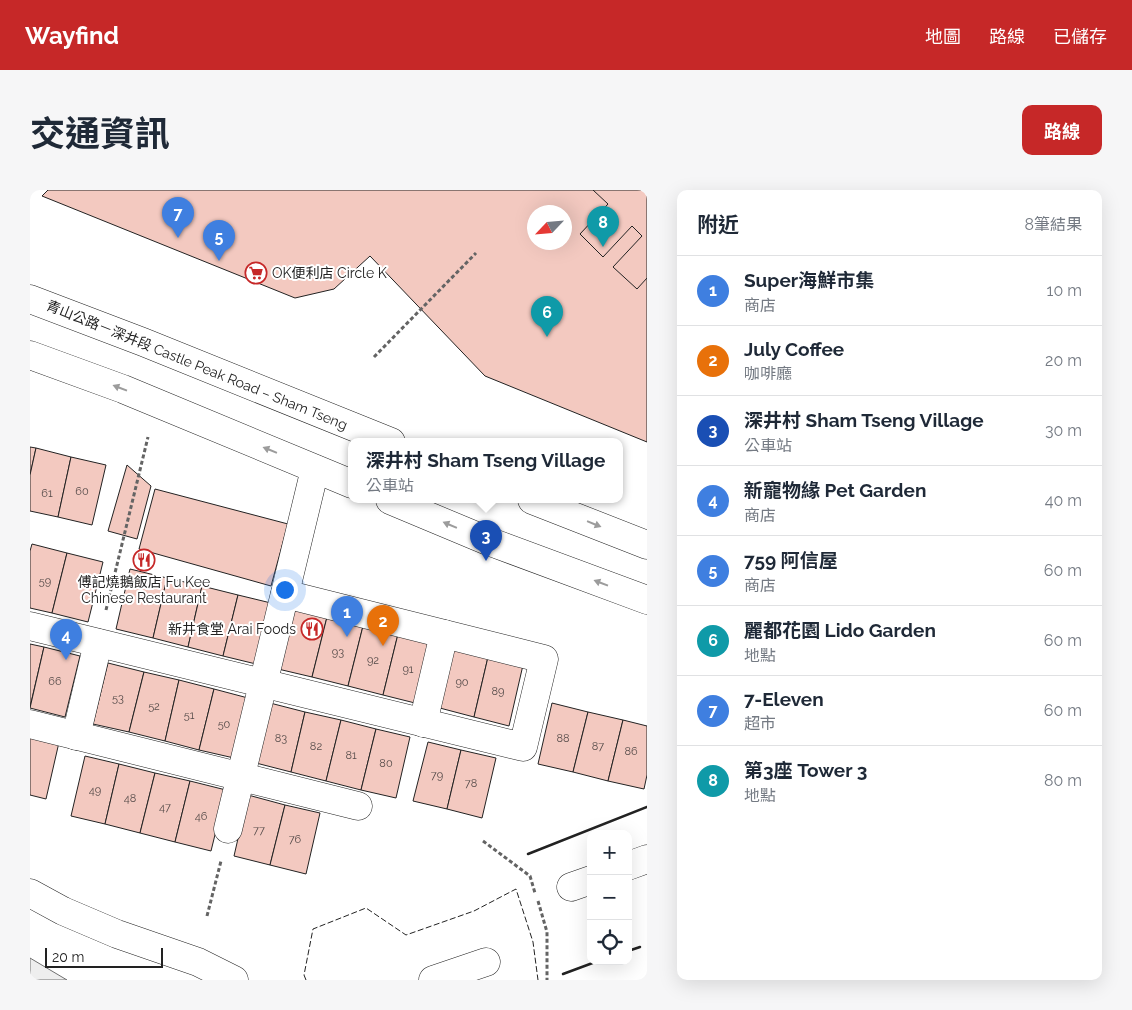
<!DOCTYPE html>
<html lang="zh-TW">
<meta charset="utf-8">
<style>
:root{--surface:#fff;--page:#f6f6f7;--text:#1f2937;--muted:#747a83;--line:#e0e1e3;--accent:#c62828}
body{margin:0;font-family:Raleway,"Noto Sans TC",sans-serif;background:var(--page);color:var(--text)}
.controls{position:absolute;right:15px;bottom:15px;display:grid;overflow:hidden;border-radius:10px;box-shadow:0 5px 20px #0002}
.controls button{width:45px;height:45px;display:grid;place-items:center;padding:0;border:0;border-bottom:1px solid var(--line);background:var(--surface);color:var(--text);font:25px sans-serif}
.compass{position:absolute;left:497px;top:15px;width:45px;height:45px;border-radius:50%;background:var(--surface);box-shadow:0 5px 20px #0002;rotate:244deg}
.scale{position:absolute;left:15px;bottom:12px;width:118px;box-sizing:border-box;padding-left:5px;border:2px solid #222;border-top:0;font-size:14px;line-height:18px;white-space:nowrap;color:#222;-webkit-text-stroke:4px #fff;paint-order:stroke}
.you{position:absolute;left:254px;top:399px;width:18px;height:18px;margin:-12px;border:4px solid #fff;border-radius:50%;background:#1a73e8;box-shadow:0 0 0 8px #1a73e833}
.badge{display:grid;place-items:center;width:32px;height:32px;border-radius:50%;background:var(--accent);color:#fff;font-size:16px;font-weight:700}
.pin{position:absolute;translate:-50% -41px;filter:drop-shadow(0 1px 2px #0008)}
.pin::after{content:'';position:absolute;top:26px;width:18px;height:15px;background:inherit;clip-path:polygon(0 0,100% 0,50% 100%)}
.popup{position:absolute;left:318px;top:248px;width:275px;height:65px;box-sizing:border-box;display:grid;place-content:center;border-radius:10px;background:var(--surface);filter:drop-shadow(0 1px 4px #0005);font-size:16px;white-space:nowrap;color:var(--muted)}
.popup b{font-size:19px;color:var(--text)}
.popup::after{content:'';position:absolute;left:50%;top:100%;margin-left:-10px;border:10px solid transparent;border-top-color:var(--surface)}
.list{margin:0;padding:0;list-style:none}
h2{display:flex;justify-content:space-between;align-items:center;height:65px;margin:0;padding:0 20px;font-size:21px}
h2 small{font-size:16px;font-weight:400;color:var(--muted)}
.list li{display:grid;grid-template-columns:32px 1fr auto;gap:15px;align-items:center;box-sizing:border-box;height:70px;padding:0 20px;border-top:1px solid var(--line)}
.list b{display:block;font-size:19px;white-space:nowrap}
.list p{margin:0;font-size:16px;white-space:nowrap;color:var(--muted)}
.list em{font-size:16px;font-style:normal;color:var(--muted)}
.icon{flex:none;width:28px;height:28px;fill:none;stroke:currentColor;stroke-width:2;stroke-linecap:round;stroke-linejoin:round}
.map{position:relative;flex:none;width:617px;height:790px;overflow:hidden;border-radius:10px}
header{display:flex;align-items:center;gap:30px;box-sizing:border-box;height:70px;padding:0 25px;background:var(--accent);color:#fff}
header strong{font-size:24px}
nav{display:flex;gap:28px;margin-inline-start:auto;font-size:18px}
.intro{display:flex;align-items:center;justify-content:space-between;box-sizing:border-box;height:120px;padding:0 30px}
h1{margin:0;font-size:35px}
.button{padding:12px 22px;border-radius:10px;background:var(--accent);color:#fff;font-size:18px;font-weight:700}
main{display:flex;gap:30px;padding:0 30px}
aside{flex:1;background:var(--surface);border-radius:10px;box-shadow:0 5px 20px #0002}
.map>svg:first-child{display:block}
.green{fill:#eee;stroke:#6f6f6f}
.building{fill:#f3c9c0;stroke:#222;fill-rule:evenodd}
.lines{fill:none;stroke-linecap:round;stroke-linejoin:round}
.minor-casing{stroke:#222;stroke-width:29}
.major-casing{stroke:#222;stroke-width:29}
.path{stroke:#646464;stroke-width:3;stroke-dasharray:4 2.5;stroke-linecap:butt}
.minor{stroke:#fff;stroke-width:28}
.major{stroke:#fff;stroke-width:28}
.fence{stroke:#222;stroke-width:1;stroke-dasharray:6 2.5;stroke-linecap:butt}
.wall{stroke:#222;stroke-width:2.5}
.oneway{fill:#9c9c9c}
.labels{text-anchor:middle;stroke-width:4;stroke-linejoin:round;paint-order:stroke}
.number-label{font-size:11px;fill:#564c4a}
.poi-label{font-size:14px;fill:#222;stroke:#fff;text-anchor:start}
.street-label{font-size:14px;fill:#222;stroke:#fff}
</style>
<header>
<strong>Wayfind</strong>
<nav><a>地圖</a><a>路線</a><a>已儲存</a></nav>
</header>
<div class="intro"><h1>交通資訊</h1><a class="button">路線</a></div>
<main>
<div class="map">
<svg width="617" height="790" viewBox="0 0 617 790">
<rect width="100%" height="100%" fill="#fff"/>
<path class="green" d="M0,768L37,790H0Z"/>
<g class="building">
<path d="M18,0H617V252L455,186L340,66L304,99L265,108L12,6ZM504,22H534V52H504Z"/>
<path d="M563,0H617V88L607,99L583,77L612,46L602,36L573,67L550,44L578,14Z"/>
<path d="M0,257L6,258L0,285Z"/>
<path d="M6,258L41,267L28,327L0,321V285Z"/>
<path d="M41,267L76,275L62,335L28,327Z"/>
<path d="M97,275L121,296L107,349L78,341Z"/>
<path d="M125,299L258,334L241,396L109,359Z"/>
<path d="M2,354L37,363L22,423L0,418V361Z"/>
<path d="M37,363L73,372L58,432L22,423Z"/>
<path d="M100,379L137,388L123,448L86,439Z"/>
<path d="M137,388L172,396L158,457L123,448Z"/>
<path d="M172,396L208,405L193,466L158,457Z"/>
<path d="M208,405L241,413L226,474L193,466Z"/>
<path d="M263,419L297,427L282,487L248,479Z"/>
<path d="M297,427L333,436L318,496L282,487Z"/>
<path d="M333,436L368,444L353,505L318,496Z"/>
<path d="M368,444L403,453L389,514L353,505Z"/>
<path d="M0,454L14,457L0,517Z"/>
<path d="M14,457L50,466L35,527L0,518Z"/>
<path d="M420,457L458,467L444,527L406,517Z"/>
<path d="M458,467L493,475L479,536L444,527Z"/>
<path d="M78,473L114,482L99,542L63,534Z"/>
<path d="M114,482L149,490L135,551L99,542Z"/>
<path d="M149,490L184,499L169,560L135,551Z"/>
<path d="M184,499L218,508L204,568L169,560Z"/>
<path d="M240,513L275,522L261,582L226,573Z"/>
<path d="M522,513L558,522L543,582L508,574Z"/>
<path d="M275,522L311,530L296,591L261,582Z"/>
<path d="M558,522L593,530L578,591L543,582Z"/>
<path d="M311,530L346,539L331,600L296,591Z"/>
<path d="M593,530L617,536V585L614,599L578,591Z"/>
<path d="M346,539L380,547L366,608L331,600Z"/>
<path d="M0,541L30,548L16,609L0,605Z"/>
<path d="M398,552L431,560L417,619L383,611Z"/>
<path d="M431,560L466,568L452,628L417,619Z"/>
<path d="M55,566L89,574L75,634L41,626Z"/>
<path d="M89,574L125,583L110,643L75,634Z"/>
<path d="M125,583L160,591L145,652L110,643Z"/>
<path d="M160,591L196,600L181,661L145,652Z"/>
<path d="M218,605L255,615L240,675L204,666Z"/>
<path d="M255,615L290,623L276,684L240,675Z"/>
</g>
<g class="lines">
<g class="minor-casing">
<g id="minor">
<path d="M0,436L493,557L514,469L255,404"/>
<path d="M393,533L414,444"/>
<path d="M0,534L328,616"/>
<path d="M46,546L68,453"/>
<path d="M198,639L285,279"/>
<path d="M598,676L617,669"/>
<path d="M541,697L561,690"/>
<path d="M0,703L33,721L87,744L168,772L204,790"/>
<path d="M403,790L456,772"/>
</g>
</g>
<g class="major-casing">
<g id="major">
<path d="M0,109L113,152L361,252"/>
<path d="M0,165L93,199L322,294"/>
<path d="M360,310L458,351L617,410"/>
<path d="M502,310L617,355"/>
</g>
</g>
<g class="path">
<path d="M344,167L446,63"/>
<path d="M76,420L118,247"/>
<path d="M453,651L500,686L505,703"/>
<path d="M508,711L517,742V790"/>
<path d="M177,726L191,671"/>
</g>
<use href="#minor" class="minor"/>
<use href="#major" class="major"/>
<path class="fence" d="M276,790L274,785L283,739L336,718L376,745L444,721L486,699L503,752L508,790"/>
<g class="wall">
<path d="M498,664L617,617"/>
<path d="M598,761L610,757"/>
<path d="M533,784L568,771"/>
</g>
</g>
<defs><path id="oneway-solid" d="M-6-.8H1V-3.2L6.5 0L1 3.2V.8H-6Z" transform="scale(1.25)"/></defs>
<g class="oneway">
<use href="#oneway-solid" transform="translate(90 198) rotate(-159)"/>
<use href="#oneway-solid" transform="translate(240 260) rotate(-158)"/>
<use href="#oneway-solid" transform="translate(564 334) rotate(22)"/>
<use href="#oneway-solid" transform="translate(420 335) rotate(-157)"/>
<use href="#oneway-solid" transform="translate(571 393) rotate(-159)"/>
</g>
<defs>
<g id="supermarket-ring" transform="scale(1.125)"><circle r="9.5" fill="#fff" stroke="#c62828" stroke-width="1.5"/><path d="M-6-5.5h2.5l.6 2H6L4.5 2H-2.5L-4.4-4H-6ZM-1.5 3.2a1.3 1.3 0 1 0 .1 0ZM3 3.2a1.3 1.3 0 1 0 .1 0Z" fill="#c62828"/></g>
<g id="restaurant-ring" transform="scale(1.125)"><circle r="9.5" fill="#fff" stroke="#c62828" stroke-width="1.5"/><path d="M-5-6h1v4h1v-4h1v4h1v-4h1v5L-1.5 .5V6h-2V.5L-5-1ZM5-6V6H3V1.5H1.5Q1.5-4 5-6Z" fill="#c62828"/></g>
</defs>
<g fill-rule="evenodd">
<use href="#supermarket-ring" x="226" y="83"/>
<use href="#restaurant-ring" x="114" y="370"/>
<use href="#restaurant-ring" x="282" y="439"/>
</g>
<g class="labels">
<g class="number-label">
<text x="52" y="305">60</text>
<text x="17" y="307">61</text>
<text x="15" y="395">59</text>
<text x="308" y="466">93</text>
<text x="343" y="474">92</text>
<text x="378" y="483">91</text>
<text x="25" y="495">66</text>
<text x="432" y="496">90</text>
<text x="468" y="505">89</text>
<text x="88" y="512">53</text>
<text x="124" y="520">52</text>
<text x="159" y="529">51</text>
<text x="194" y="538">50</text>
<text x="251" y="552">83</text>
<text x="533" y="552">88</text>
<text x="286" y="560">82</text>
<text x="568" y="560">87</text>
<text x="601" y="565">86</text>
<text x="321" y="569">81</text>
<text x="356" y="577">80</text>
<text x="407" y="589">79</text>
<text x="441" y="597">78</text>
<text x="65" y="604">49</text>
<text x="100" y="612">48</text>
<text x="135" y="621">47</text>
<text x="171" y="630">46</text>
<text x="229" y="644">77</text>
<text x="265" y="653">76</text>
</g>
<g class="poi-label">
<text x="242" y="88">OK便利店 Circle K</text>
<text x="114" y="397" text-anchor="middle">傅記燒鵝飯店 Fu Kee<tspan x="114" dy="16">Chinese Restaurant</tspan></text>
<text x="266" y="444" text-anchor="end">新井食堂 Arai Foods</text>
</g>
<g class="street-label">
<text transform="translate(167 175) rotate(22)" y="5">青山公路－深井段 Castle Peak Road – Sham Tseng</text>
</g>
</g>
</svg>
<div class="controls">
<button>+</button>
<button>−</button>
<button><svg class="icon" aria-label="locate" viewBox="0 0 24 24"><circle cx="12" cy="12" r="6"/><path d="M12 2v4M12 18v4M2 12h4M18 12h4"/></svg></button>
</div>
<svg class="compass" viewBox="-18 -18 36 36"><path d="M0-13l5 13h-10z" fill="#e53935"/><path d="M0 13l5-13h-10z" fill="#747a83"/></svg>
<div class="scale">20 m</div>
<div class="you"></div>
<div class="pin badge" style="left:317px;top:447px;background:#3f7fe0">1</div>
<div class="pin badge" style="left:353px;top:456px;background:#e8710a">2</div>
<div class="pin badge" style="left:456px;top:371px;background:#1a4fb4">3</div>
<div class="popup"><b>深井村 Sham Tseng Village</b>公車站</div>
<div class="pin badge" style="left:36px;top:470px;background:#3f7fe0">4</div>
<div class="pin badge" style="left:189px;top:71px;background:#3f7fe0">5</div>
<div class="pin badge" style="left:517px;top:147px;background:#0f9aa8">6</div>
<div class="pin badge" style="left:148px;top:48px;background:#3f7fe0">7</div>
<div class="pin badge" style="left:573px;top:57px;background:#0f9aa8">8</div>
</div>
<aside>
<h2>附近<small>8筆結果</small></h2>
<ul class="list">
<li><span class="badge" style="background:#3f7fe0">1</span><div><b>Super海鮮市集</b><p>商店</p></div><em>10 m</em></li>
<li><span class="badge" style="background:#e8710a">2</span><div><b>July Coffee</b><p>咖啡廳</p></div><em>20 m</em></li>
<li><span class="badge" style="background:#1a4fb4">3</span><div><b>深井村 Sham Tseng Village</b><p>公車站</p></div><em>30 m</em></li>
<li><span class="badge" style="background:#3f7fe0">4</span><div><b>新寵物緣 Pet Garden</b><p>商店</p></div><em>40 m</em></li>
<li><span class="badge" style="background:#3f7fe0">5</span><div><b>759 阿信屋</b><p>商店</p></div><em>60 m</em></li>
<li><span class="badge" style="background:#0f9aa8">6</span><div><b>麗都花園 Lido Garden</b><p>地點</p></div><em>60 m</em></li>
<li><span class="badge" style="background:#3f7fe0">7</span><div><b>7-Eleven</b><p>超市</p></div><em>60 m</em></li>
<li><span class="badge" style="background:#0f9aa8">8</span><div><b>第3座 Tower 3</b><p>地點</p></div><em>80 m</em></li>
</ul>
</aside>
</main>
